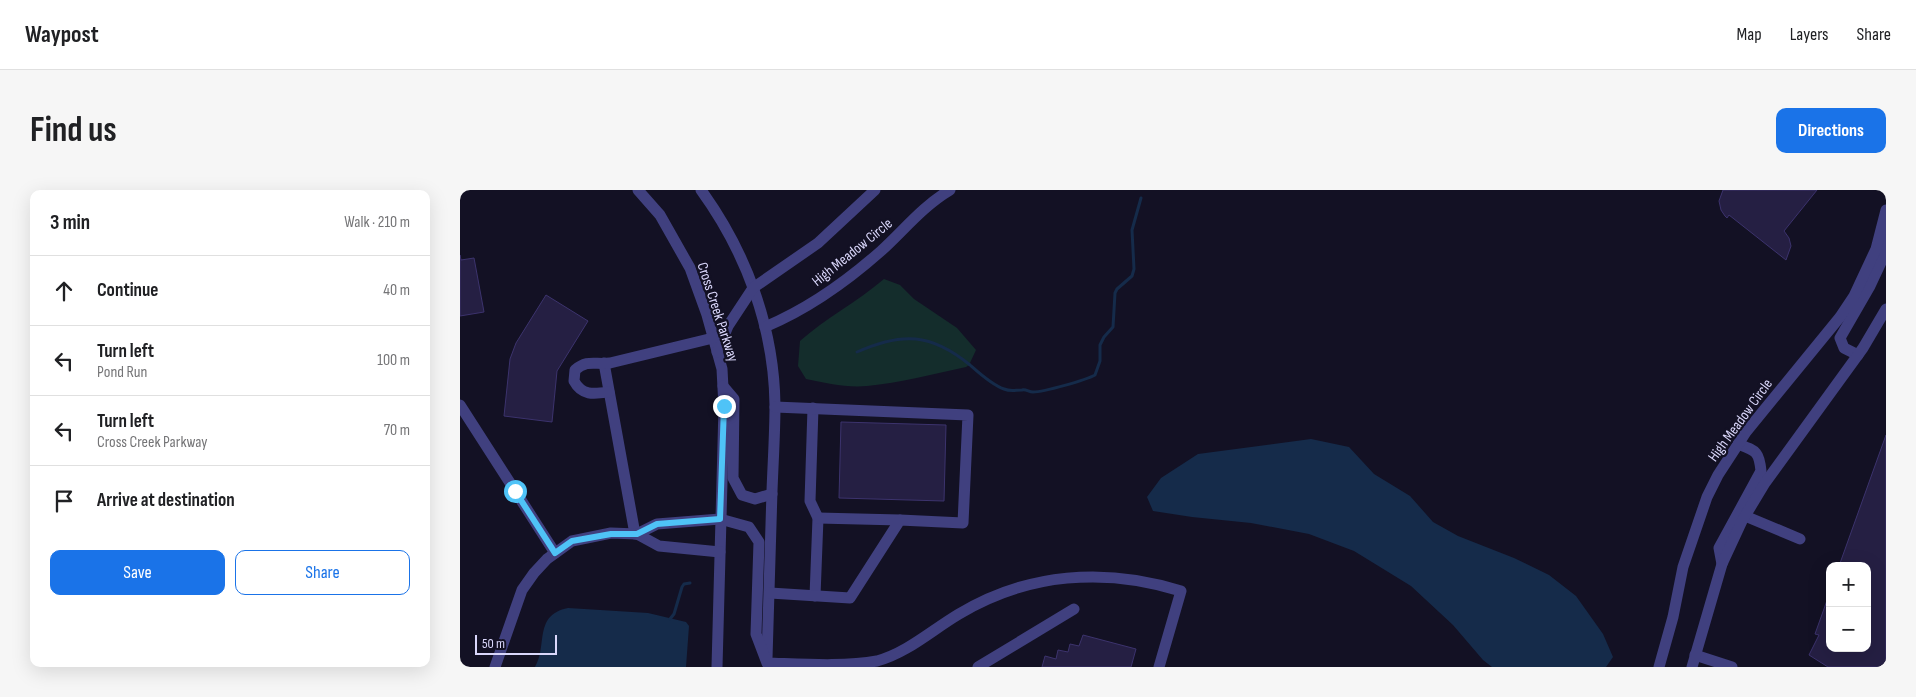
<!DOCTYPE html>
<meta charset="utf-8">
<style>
:root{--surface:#fff;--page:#f6f6f6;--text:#202124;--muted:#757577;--line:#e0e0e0;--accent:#1a73e8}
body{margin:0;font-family:"Sofia Sans Condensed",sans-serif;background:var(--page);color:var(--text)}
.controls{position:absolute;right:15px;bottom:15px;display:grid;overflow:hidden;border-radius:10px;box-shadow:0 5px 20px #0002}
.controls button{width:45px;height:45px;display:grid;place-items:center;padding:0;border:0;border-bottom:1px solid var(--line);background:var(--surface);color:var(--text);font:25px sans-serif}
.scale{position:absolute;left:15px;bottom:12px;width:82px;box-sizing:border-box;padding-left:5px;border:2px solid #dad7fb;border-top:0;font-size:14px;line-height:18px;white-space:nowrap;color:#dad7fb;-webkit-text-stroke:4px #131124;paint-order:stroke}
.stop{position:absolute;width:15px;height:15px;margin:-11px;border:4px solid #4fc3f7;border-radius:50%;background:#fff}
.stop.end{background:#4fc3f7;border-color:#fff;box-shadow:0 1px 5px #0008}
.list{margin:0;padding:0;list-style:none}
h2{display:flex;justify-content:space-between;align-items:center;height:65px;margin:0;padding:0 20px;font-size:21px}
h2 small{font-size:16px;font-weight:400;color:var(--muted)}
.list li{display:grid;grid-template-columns:32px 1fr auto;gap:15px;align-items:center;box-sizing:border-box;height:70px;padding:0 20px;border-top:1px solid var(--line)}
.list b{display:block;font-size:19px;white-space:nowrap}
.list p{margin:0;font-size:16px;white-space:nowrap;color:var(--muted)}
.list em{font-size:16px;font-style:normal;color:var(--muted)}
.actions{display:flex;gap:10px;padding:15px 20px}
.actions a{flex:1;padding:11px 0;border:1px solid var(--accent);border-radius:10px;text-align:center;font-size:18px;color:var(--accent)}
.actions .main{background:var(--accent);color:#fff}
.icon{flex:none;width:28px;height:28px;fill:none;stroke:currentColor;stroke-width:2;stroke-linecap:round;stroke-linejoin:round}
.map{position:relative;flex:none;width:1426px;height:477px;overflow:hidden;border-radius:10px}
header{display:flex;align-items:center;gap:30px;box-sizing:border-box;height:70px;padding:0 25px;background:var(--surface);border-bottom:1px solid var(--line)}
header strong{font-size:24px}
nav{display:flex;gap:28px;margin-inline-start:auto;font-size:18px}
.intro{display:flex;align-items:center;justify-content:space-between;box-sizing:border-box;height:120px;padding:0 30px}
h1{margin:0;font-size:35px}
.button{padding:12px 22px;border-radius:10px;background:var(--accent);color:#fff;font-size:18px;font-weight:700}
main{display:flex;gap:30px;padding:0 30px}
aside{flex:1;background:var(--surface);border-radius:10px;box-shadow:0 5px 20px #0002}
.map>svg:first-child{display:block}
.green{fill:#142d2c}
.water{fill:#152b4a}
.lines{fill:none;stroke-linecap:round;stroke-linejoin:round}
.stream{stroke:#152b4a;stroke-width:3}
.building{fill:#251f43;stroke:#3c336d}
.minor{stroke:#40407f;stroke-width:11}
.route{stroke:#4fc3f7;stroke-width:6}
.labels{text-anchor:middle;stroke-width:4.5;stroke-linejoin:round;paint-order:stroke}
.street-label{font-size:15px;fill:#dad7fb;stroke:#131124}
</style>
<header>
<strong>Waypost</strong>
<nav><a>Map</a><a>Layers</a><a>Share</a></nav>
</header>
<div class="intro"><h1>Find us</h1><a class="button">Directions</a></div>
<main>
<aside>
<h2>3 min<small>Walk · 210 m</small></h2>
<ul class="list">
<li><svg class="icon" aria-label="ahead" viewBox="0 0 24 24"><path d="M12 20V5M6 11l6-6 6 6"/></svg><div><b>Continue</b></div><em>40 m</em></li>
<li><svg class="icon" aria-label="left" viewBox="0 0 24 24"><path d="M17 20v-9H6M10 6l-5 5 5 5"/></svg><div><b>Turn left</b><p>Pond Run</p></div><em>100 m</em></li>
<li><svg class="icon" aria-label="left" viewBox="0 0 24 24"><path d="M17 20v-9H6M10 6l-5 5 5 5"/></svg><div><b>Turn left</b><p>Cross Creek Parkway</p></div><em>70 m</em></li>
<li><svg class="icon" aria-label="arrive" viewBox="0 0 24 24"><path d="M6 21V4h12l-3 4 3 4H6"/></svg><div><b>Arrive at destination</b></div></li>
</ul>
<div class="actions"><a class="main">Save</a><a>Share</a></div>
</aside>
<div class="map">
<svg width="1426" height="477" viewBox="0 0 1426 477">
<rect width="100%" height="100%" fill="#131124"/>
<path class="green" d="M424,89L440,95L454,109L497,138L516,160L509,175L506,177C473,184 440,193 407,196C387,198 365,193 346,189L338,176L340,151C366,128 397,112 424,89Z"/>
<g class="water">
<path d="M851,249L889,257L914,284L950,306L973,332L998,346L1054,368L1089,385L1116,406L1143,444L1153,467L1146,477H1032L1023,470L993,435L951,396L894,361L849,344L791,333L732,327L693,321L687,307L701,288L738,264Z"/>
<path d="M108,418L188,423L226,432L229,436L226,477H75C88,456 73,425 108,418Z"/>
</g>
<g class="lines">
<g class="stream">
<path d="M397,162C442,142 471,143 510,175C519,183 532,195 544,199C551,202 555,200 562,200C566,199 569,202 573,202C584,202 626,190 635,185L640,171V155L644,147L653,137L655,103L657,99L672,86L674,79L672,40L681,8"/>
<path d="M210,429L214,424L222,397L224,394L230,393"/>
</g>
</g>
<g class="building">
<path d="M1263,0H1357L1324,41L1329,48L1331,56L1326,70L1269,25L1267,28L1265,26L1261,20L1259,11Z"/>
<path d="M0,65L1,70L14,68L24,122L0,126Z"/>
<path d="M86,105L128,131L97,181L92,232L44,226L50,169L56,153Z"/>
<path d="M381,232L486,235L484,311L379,308Z"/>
<path d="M1426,245V477H1368L1349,465L1359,445L1355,444L1370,402V458H1407V376H1379Z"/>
<path d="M623,445L676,459L671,477H582L585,466L596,469L598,460L608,462L610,454L619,456Z"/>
</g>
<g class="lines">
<g class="minor">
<path d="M178,0L200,25L230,78L247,125L262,179L264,217L257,477"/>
<path d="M241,0C286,62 314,137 315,215C315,243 313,273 312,301C310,357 309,412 307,468"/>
<path d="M305,137C348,119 386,92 421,61C444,40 463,16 490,0"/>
<path d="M257,162L268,136L293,98L358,53L415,0"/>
<path d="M1398,165L1384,158L1380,148L1410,96L1424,66L1423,44"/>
<path d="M144,173L175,344"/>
<path d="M263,196L274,209L273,288L282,305L295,309L312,304"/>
<path d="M149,202C134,204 122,206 114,191L115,180C128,169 135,175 150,173L253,148"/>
<path d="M0,215L95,363"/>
<path d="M353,218L350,311L358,328L355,406"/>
<path d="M1285,326L1340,349"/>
<path d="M358,328L440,330"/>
<path d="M177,344L197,334L260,329L289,337L299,352L296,444L307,473C341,474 384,477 417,471C447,463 472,440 499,424C567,383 645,377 721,401L699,477"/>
<path d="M1262,374L1259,358L1301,281C1299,261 1296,261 1278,254"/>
<path d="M310,403L390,408L440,330L503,333L508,225L315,217"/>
<path d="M1235,465L1272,477"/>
<path d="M35,477L62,400L74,383L87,369L112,351L151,343L177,344L199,356L260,362"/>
<path d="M518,477L614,419"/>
<path d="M1199,477L1213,427L1223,377L1247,307L1258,285L1286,242L1380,127L1394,106L1416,59L1426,20"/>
<path d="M1232,477L1262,374L1282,331L1305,293L1403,158L1426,119"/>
</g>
</g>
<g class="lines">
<path class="route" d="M55,301L95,363L112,351L151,344H177L197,334L260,329L264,216"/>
</g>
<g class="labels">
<g class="street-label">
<text transform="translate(392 62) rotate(-39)" y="5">High Meadow Circle</text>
<text transform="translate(258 122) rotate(72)" y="5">Cross Creek Parkway</text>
<text transform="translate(1280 230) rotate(-54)" y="5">High Meadow Circle</text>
</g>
</g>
</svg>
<div class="controls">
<button>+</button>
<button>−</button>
</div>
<div class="scale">50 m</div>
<div class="stop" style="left:55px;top:301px"></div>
<div class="stop end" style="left:264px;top:216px"></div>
</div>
</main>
